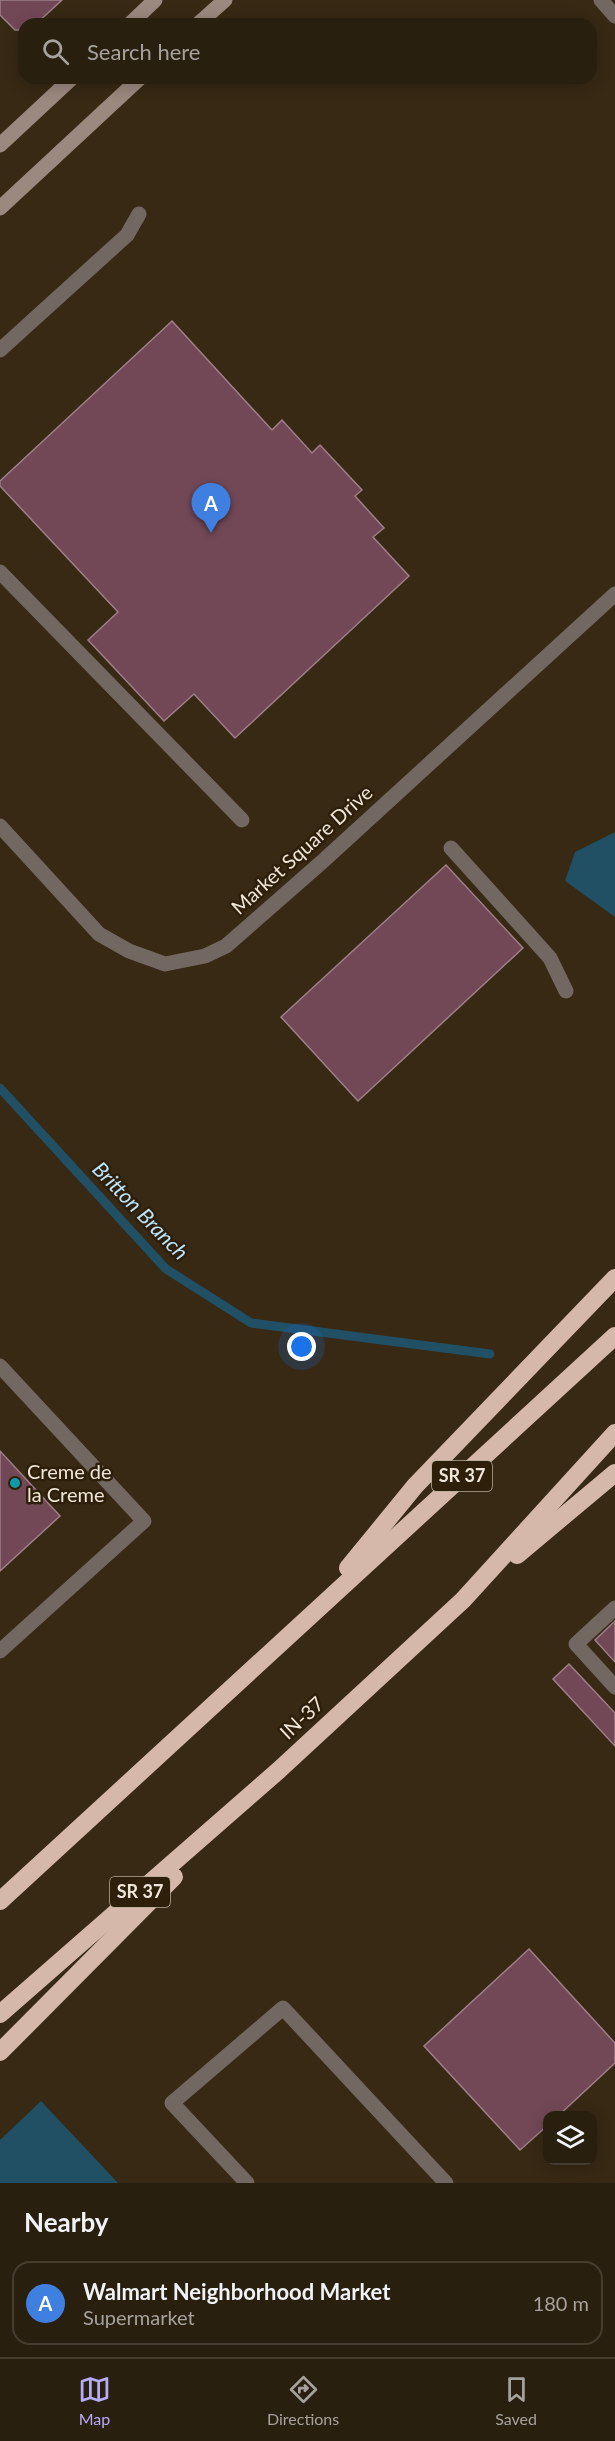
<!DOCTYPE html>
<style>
:root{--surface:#291f0f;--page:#312718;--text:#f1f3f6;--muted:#a5a29e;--line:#453d2f;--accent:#b6acf8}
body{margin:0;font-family:Lato,sans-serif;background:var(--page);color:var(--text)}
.controls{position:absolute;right:18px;bottom:18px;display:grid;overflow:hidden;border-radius:12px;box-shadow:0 3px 15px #0003}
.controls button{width:54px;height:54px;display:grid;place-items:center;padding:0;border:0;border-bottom:2px solid var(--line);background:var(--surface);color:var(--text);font:30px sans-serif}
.you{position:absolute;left:302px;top:1347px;width:21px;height:21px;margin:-15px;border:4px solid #fff;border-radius:50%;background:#1a73e8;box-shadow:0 0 0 9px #1a73e833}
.badge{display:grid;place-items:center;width:39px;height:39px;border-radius:50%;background:var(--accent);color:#fff;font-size:20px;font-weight:700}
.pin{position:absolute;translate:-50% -50px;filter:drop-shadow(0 2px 3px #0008)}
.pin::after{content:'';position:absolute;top:32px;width:21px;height:18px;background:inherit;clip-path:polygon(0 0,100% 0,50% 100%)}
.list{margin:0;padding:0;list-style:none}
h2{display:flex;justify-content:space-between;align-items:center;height:78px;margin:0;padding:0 24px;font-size:26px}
h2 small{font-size:20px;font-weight:400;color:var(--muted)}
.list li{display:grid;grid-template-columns:39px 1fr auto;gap:18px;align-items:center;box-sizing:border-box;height:84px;margin:0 12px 12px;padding:0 12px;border:2px solid var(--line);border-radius:18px}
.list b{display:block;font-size:22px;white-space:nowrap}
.list p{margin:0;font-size:20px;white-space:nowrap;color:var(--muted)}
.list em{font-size:20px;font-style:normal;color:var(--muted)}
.icon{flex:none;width:33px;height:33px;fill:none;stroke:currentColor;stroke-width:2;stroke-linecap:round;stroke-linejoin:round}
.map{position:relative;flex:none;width:615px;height:2183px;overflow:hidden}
.search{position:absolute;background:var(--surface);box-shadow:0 3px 15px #0003;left:18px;right:18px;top:18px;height:66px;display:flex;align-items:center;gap:15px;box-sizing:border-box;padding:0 21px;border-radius:18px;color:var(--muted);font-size:22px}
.sheet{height:174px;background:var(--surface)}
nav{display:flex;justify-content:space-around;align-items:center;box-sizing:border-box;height:84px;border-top:2px solid var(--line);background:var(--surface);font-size:16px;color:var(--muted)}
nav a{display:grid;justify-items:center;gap:3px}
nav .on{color:var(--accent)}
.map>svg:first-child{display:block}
.water{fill:#214f64}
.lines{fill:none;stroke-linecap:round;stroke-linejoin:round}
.stream{stroke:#214f64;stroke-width:9}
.building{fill:#724857;stroke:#9e7f89;stroke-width:1.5}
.lane{stroke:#736761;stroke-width:15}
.street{stroke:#736761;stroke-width:15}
.secondary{stroke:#9b887e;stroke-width:15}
.highway{stroke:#d5b8a9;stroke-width:18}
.culture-dot{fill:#0f9aa8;stroke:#2d1f0a;stroke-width:2}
.labels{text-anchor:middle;stroke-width:5;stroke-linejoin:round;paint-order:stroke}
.shield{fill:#2d1f0a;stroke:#b5aa9b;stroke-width:1.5}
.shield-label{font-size:18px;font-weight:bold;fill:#efe6d9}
.street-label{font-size:20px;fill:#efe6d9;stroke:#2d1f0a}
.poi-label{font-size:20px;fill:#efe6d9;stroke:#2d1f0a;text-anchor:start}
.water-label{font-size:21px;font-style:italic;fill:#bbe6fd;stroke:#2d1f0a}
</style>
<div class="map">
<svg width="615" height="2183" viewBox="0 0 615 2183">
<rect width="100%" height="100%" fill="#372914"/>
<g class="water">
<path d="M615,832V917L565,881L575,852Z"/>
<path d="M41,2101L118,2183H0V2140Z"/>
</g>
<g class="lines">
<path class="stream" d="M0,1088L166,1269L251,1323L490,1354"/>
</g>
<g class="building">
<path d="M0,0H62L36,24H24V30H15L0,15Z"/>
<path d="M172,321L272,430L282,420L312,453L320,445L362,490L355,496L384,528L373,537L409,576L235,738L194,694L164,721L88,640L118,612L0,486V481Z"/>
<path d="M446,865L523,948L358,1101L281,1017Z"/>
<path d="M0,1451L60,1516L0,1571Z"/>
<path d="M615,1621V1662L595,1640Z"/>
<path d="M569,1664L615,1713V1746L553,1679Z"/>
<path d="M529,1949L615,2043V2063L558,2116H548V2125L520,2150L424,2046Z"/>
</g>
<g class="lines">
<g class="lane">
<path d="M0,350L127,235L139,214"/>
<path d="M0,572L242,820"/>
<path d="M451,848L550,958L566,991"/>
<path d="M0,1366L144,1521L0,1651"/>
<path d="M615,1608L576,1644L615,1687"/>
<path d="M247,2183L172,2103L283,2008L446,2183"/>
</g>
<g class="street">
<path d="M601,0L615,16"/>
<path d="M0,826L99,934L129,951L165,964L205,956L226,946L323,861L615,594"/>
</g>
<g class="secondary">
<path d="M130,24L155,0"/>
<path d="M198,24L225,0"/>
<path d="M0,145L72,78"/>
<path d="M0,208L140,78"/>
</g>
<g class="highway">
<path d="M517,1555L615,1473"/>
<path d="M348,1568L415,1486L615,1278"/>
<path d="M0,1901L615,1336"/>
<path d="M0,2014L279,1770L463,1600L615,1433"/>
<path d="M0,2052L174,1877"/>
</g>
</g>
<circle class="culture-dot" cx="15" cy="1483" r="6"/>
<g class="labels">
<g class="shield">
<rect x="432" y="1461" width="60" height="30" rx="4.5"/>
<rect x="110" y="1877" width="60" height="30" rx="4.5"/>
</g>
<g class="shield-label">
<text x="462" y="1482">SR 37</text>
<text x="140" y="1898">SR 37</text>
</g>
<g class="street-label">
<text transform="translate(302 850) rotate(-42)" y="7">Market Square Drive</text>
<text transform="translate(302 1718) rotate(-43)" y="7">IN-37</text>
</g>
<g class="poi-label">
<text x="27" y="1479">Creme de<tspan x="27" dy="23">la Creme</tspan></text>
</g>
<g class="water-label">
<text transform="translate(140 1211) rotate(46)" y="7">Britton Branch</text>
</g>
</g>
</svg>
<div class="controls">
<button><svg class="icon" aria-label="layers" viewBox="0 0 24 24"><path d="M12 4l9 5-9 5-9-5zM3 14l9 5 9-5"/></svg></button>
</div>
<div class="you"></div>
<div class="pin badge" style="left:211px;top:533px;background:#3f7fe0">A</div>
<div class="search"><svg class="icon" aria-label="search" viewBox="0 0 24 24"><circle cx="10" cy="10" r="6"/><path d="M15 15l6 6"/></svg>Search here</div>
</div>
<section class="sheet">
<h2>Nearby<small></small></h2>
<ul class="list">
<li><span class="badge" style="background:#3f7fe0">A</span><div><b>Walmart Neighborhood Market</b><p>Supermarket</p></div><em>180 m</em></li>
</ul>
</section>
<nav>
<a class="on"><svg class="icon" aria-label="map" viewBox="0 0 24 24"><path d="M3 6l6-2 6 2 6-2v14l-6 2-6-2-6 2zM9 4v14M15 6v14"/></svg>Map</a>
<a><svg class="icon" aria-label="directions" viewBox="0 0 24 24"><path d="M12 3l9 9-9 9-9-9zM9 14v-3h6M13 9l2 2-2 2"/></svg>Directions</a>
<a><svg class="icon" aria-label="saved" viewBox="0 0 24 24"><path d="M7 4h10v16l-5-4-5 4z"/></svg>Saved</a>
</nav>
